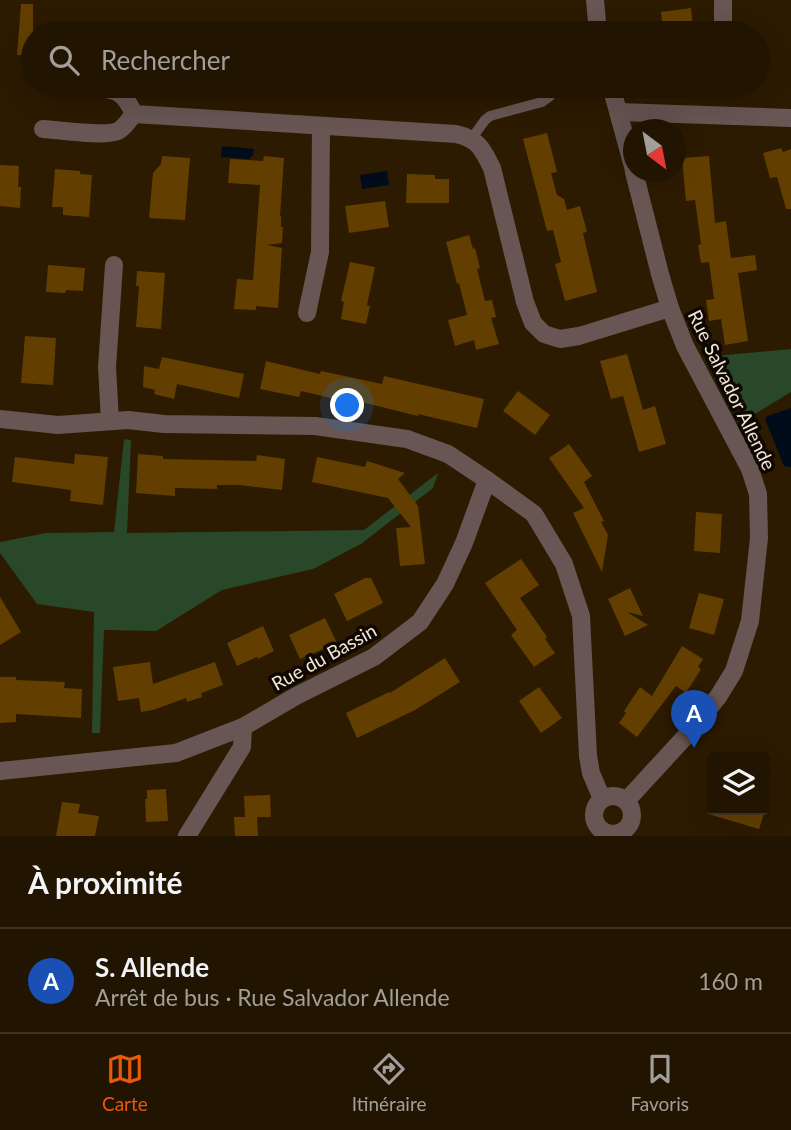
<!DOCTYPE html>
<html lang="fr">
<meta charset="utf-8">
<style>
:root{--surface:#211401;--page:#2d2110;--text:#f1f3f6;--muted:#a29e99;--line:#3e3323;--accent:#ea580c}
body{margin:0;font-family:Lato,sans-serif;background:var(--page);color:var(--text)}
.controls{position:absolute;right:21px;bottom:21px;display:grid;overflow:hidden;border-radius:7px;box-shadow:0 7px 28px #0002}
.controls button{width:63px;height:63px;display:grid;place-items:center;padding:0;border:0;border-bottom:2px solid var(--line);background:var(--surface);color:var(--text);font:35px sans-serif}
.compass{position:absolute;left:623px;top:119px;width:63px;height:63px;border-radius:50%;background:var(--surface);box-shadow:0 7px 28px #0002;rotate:148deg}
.you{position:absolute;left:348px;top:406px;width:24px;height:24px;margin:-18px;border:5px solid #fff;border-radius:50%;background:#1a73e8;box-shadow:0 0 0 10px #1a73e833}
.badge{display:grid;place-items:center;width:46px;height:46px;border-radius:50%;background:var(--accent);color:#fff;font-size:23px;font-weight:700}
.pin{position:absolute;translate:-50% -58px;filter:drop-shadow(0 2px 4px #0008)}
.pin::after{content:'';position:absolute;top:37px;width:24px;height:21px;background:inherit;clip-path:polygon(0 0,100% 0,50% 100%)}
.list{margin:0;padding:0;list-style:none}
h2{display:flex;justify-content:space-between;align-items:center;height:91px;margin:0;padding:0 28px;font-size:30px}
h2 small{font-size:23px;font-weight:400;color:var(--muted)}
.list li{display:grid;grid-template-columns:46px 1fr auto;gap:21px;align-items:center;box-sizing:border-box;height:105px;padding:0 28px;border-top:2px solid var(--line)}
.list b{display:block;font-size:26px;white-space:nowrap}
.list p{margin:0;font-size:23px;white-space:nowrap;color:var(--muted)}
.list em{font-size:23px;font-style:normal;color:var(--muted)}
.icon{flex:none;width:38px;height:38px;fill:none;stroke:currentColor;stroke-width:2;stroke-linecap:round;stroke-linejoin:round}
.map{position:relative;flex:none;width:791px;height:836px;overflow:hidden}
.search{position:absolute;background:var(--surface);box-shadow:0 7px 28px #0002;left:21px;right:21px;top:21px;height:77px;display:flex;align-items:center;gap:18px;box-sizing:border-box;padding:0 24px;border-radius:38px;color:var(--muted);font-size:26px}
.sheet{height:196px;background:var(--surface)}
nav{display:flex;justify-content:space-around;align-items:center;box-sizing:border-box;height:98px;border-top:2px solid var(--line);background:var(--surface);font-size:19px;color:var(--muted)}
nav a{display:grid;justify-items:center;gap:4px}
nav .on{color:var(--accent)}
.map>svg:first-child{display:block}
.green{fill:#284829}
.water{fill:#000c19}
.building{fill:#623f00}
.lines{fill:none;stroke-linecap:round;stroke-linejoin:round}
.lane{stroke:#675653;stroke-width:10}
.street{stroke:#675653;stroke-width:18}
.labels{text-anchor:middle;stroke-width:7;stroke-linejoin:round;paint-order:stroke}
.street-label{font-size:19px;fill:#f3e6d7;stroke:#0f0701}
</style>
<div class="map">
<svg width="791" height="836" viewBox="0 0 791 836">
<rect width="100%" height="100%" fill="#2c1a01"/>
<g class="green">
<path d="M791,349V392L745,420L714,356Z"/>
<path d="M124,439L131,440L127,533L364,530L438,473L433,488L361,544L313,569L222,590L156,631L104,630L100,733H92L94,612L37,604L0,553V542L46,533L114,532Z"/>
</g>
<g class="water">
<path d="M222,146L254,149L253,155L249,159L221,157Z"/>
<path d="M387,171L389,185L362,189L360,175Z"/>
<path d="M791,408V467L784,466L765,419L767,416Z"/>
</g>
<g class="building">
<path d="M21,4H33V56L17,55Z"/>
<path d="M691,8L693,28H689L690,33H663L661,12Z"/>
<path d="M547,133L557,172L551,173L557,195L564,199L567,210L580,206L587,232L583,233L597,292L565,301L555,264L561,262L553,230L547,231L523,139Z"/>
<path d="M781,148L783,152L791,149V209H786L777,177L770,178L763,153Z"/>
<path d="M162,156L190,158L185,220L149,218L153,173L161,164Z"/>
<path d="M264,156L284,158L280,216H281V227H283L282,243L267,245L282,248L278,308L256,306V310L234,309L237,279L253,280L260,185L228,183L230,159L263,161Z"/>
<path d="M709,156L715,223L726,221L731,258L755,255L757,270L738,273L748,341L725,345L721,319L709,321L706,300L714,299L709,262L701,263L698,245L701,244L695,200L686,201L682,158Z"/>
<path d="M0,165L19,166L18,187H21L20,208L0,206Z"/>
<path d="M55,169L80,171V174L92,175L89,217L63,215V207H52Z"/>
<path d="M407,174L435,175V179H449V203H406Z"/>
<path d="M385,201L389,227L349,233L345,206Z"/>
<path d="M469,235L473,249L475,248L480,268L477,269L485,301L492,300L496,317L491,318L499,344L476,350L474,340L455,346L448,320L467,315L459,283L457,284L446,242Z"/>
<path d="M350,262L375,267L367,305L370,306L366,324L341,319L344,302L341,301Z"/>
<path d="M48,265L85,268L83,291L66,290L65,293L46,292Z"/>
<path d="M137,271L165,273L161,329L136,327L139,286H136Z"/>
<path d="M25,336L56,338L53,385L21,383Z"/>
<path d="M627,354L643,410L655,406L666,444L639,452L623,396L611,399L600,361Z"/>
<path d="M162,357L244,374L239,398L177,384L174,399L154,394L155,390L143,387L144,366L159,369Z"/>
<path d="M266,361L320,374L321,371L382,384L384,376L484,399L477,428L418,414V416L353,400L352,403L301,391L299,397L260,389Z"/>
<path d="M518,391L550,415L535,435L503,411Z"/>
<path d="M569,444L592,476L584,482L604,521L601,522L608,535L602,572L573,513L584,508L549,458Z"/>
<path d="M75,454L108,457L103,505L70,501L71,490L12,482L15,457L74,464Z"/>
<path d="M138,454L163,456V459L256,461L257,455L285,459L282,490L240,485H217V489L175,488V496L136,493Z"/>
<path d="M317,457L365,467L367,461L405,473L398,479L418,506L425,564L400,566L396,528L411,527L388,498L312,482Z"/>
<path d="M696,512L722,514L720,553L694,551Z"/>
<path d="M521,559L539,585L520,598L547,637L545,639L555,653L534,667L511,635L517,630L485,583Z"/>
<path d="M365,578H371L383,603L347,621L334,594Z"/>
<path d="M630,588L643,616L627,612L648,625L625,636L608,599Z"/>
<path d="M699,593L724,599L714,635L689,628Z"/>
<path d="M0,597L21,632L0,645Z"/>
<path d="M325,618L337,643L300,659L289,635Z"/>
<path d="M263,626L274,651L258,659L257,657L237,666L227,643Z"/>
<path d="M682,646L703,659L698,667L701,669L686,693L676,686L637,737L619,723L626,713L624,711L640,687L652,696Z"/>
<path d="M445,658L460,682L415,710L357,738L346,713L389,692L390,693Z"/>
<path d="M150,662L153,684L215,662L223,685L201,693L202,697L187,702L186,698L153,710L141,712L139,698L118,701L113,667Z"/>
<path d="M0,677H16V680L65,682L64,688L82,689L81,718L16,714V722L0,723Z"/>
<path d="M539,687L562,718L541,733L519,701Z"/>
<path d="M166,789L168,821L146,822L145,799H147V790Z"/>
<path d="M270,795L271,817H257L258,836H235L234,817H245L244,796Z"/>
<path d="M62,802L80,804L78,813L99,816L95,836H56Z"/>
<path d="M709,810H765L759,829L708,814Z"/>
</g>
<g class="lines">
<path class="lane" d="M472,138L485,120L490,116L542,102L549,97L557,86"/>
<g class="street">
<path d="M595,0L598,33"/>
<path d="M723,0V33"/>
<path d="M82,86C110,90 121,85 134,114L456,134C478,139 482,148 492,168L525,302L533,323L544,334L560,339L579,336L670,308"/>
<path d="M611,86L634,170"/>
<path d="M619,112L791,118"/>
<path d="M43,129C60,130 104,137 118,131C125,127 129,120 134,114"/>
<path d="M307,313L320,252L321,126"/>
<path d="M0,419L58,425L128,420L164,424L315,426L407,439L448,454L487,480L464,543L445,584L420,622L374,657L296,696L243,727L176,753L0,771"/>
<path d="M110,421L107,367L114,265"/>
<path d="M487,480L534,514L564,564L581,616L588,756L591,773L602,799"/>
<circle cx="613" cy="815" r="19"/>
<path d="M627,800L684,738L718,697L734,671L750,621L759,538L758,494L750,469L685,346L670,308L660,274L634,172"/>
<path d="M187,836L242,747L243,727"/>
</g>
</g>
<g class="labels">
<g class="street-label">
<text transform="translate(732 390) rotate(64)" y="7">Rue Salvador Allende</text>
<text transform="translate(324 657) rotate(-29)" y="7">Rue du Bassin</text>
</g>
</g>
</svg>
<div class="controls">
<button><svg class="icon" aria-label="layers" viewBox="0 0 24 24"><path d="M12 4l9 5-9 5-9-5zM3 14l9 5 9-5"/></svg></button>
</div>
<svg class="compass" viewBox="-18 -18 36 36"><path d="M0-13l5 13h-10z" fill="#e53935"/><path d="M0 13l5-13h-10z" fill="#a29e99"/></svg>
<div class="you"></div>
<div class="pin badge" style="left:694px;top:748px;background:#1a4fb4">A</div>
<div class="search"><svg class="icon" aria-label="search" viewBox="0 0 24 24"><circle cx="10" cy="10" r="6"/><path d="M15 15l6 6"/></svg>Rechercher</div>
</div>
<section class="sheet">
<h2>À proximité<small></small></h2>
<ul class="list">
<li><span class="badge" style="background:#1a4fb4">A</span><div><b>S. Allende</b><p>Arrêt de bus · Rue Salvador Allende</p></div><em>160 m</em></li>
</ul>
</section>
<nav>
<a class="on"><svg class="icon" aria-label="map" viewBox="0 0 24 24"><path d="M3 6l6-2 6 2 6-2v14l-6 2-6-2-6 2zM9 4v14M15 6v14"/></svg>Carte</a>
<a><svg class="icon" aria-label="directions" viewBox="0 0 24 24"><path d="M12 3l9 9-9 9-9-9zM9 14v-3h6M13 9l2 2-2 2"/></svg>Itinéraire</a>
<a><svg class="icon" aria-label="saved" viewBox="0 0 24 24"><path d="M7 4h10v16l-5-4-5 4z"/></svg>Favoris</a>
</nav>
